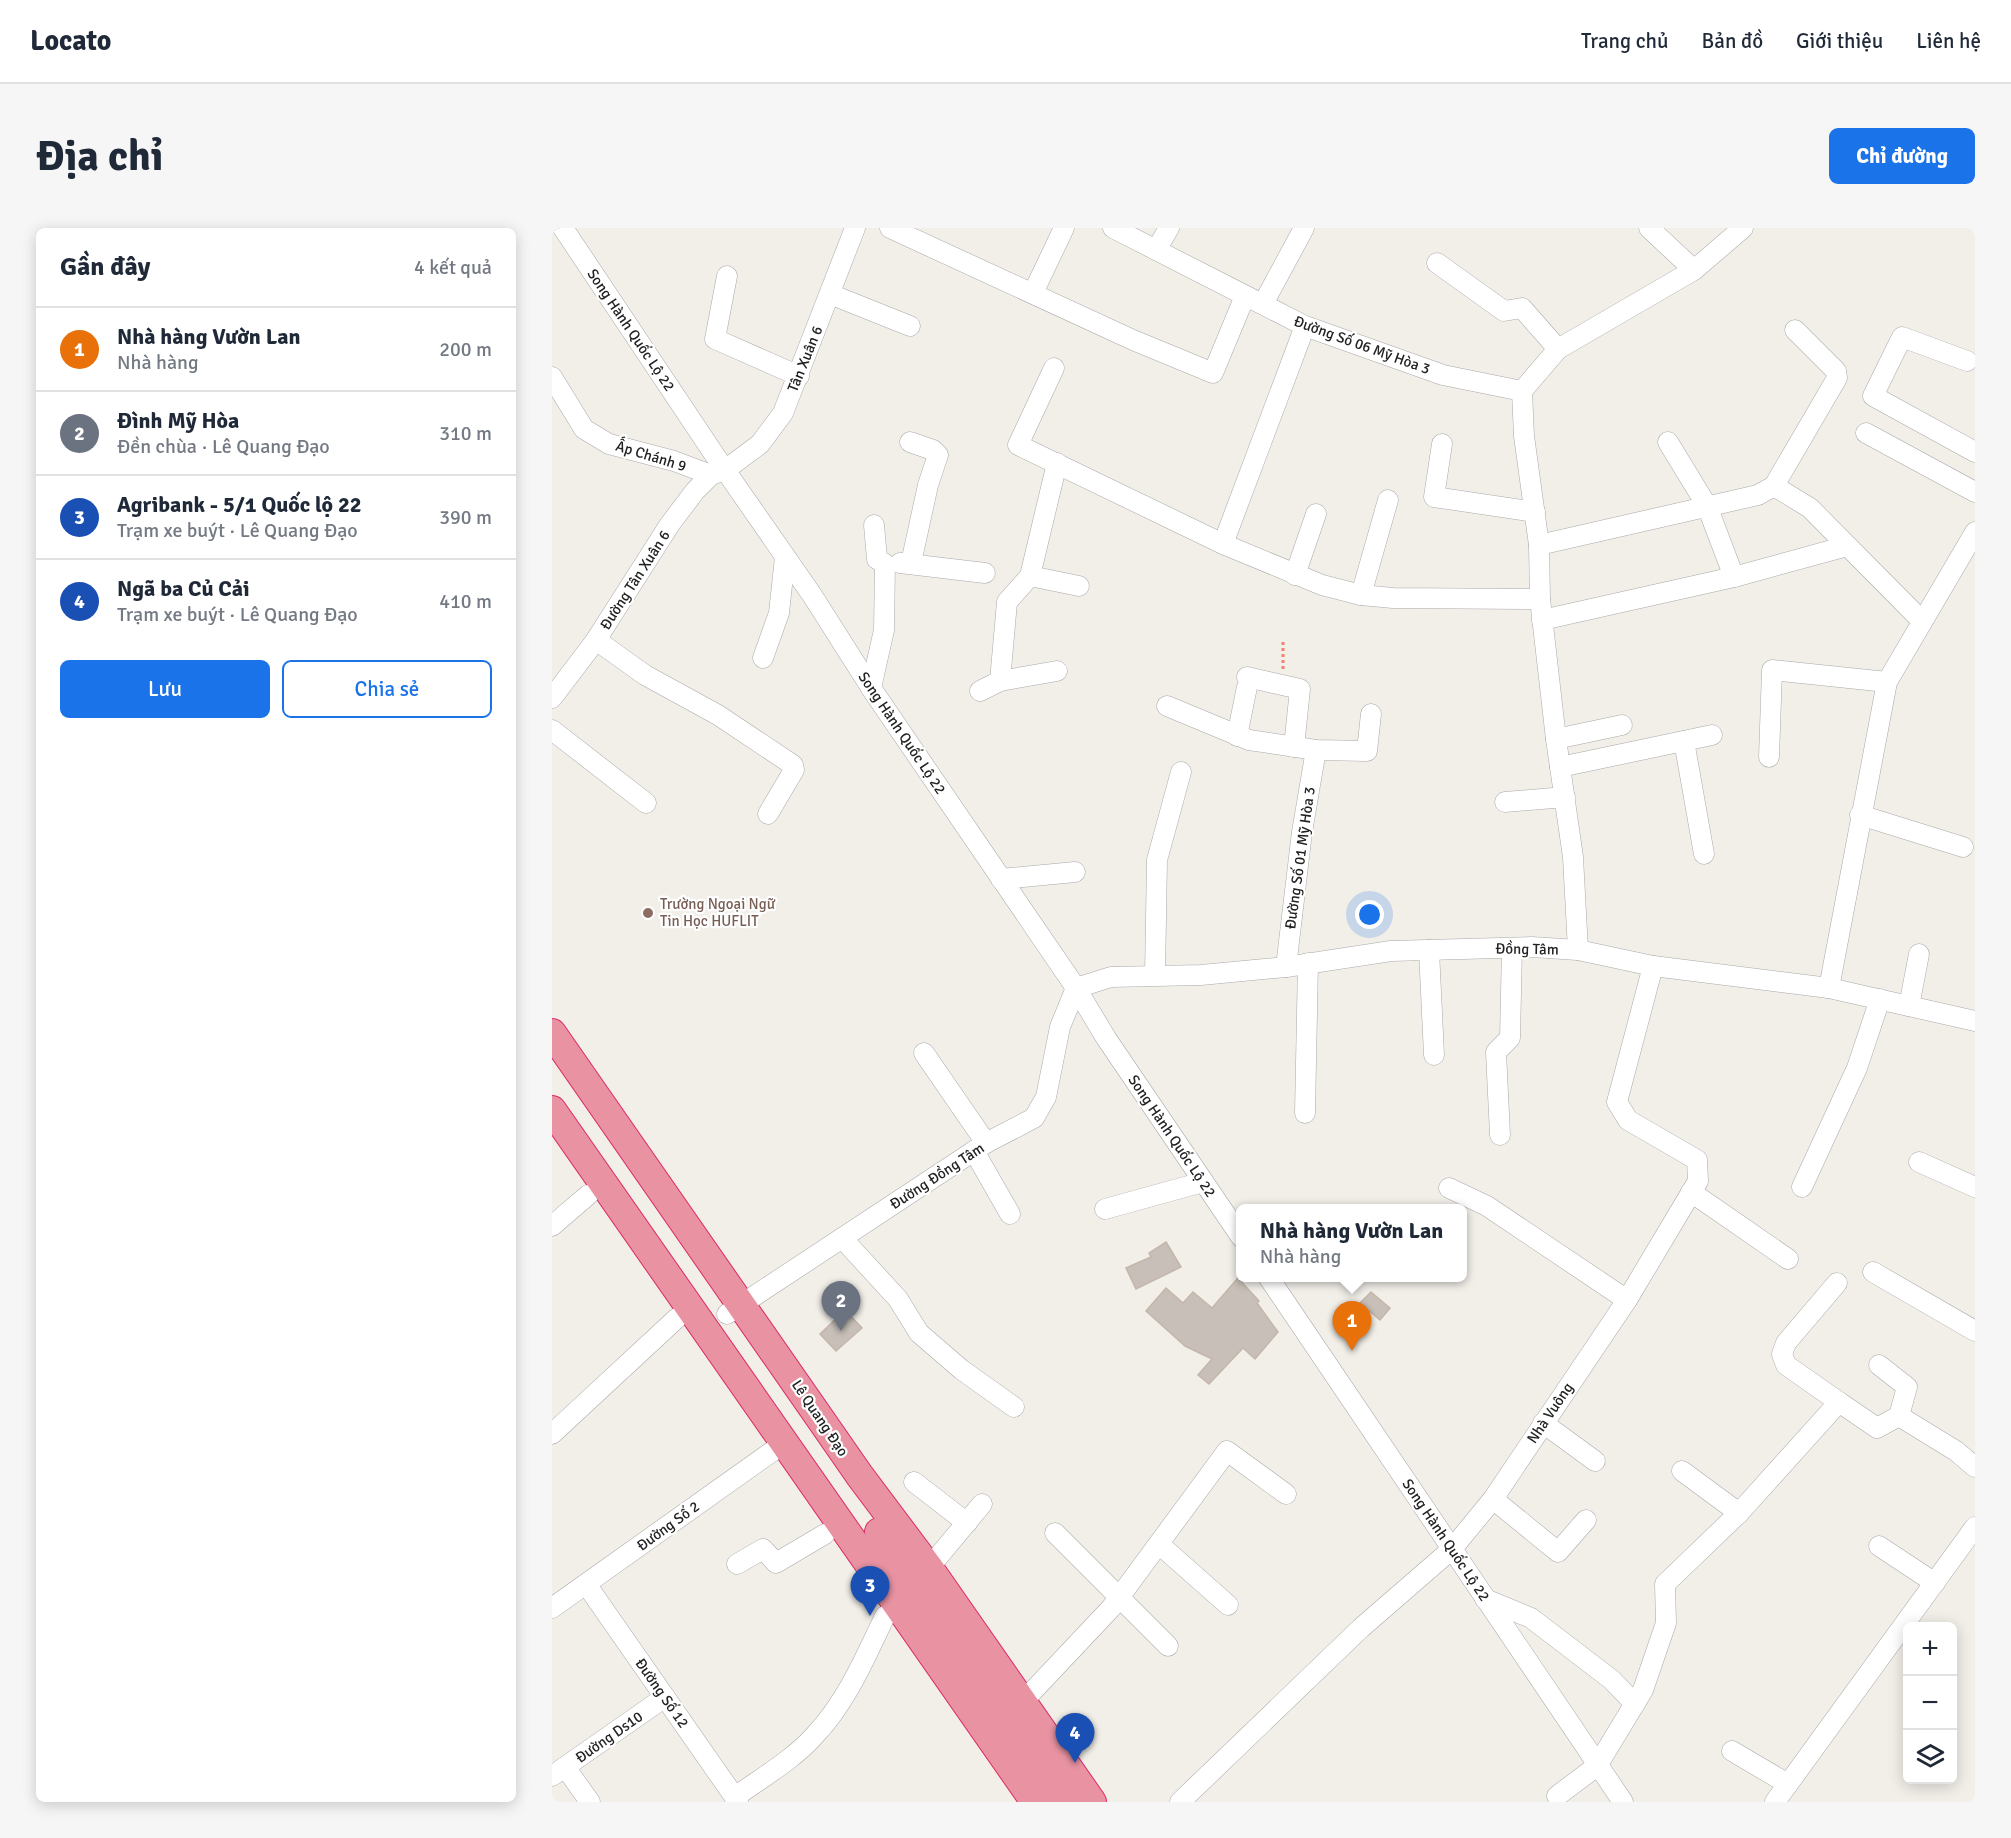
<!DOCTYPE html>
<html lang="vi">
<meta charset="utf-8">
<style>
:root{--surface:#fff;--page:#f6f6f7;--text:#1f2937;--muted:#747a83;--line:#e0e1e3;--accent:#1a73e8}
body{margin:0;font-family:Signika,sans-serif;background:var(--page);color:var(--text)}
.controls{position:absolute;right:18px;bottom:18px;display:grid;overflow:hidden;border-radius:9px;box-shadow:0 3px 15px #0003}
.controls button{width:54px;height:54px;display:grid;place-items:center;padding:0;border:0;border-bottom:2px solid var(--line);background:var(--surface);color:var(--text);font:30px sans-serif}
.you{position:absolute;left:818px;top:687px;width:21px;height:21px;margin:-15px;border:4px solid #fff;border-radius:50%;background:#1a73e8;box-shadow:0 0 0 9px #1a73e833}
.badge{display:grid;place-items:center;width:39px;height:39px;border-radius:50%;background:var(--accent);color:#fff;font-size:20px;font-weight:700}
.pin{position:absolute;translate:-50% -50px;filter:drop-shadow(0 2px 3px #0008)}
.pin::after{content:'';position:absolute;top:32px;width:21px;height:18px;background:inherit;clip-path:polygon(0 0,100% 0,50% 100%)}
.popup{position:absolute;left:684px;top:976px;width:231px;height:78px;box-sizing:border-box;display:grid;place-content:center;border-radius:9px;background:var(--surface);filter:drop-shadow(0 2px 4px #0005);font-size:20px;white-space:nowrap;color:var(--muted)}
.popup b{font-size:22px;color:var(--text)}
.popup::after{content:'';position:absolute;left:50%;top:100%;margin-left:-12px;border:12px solid transparent;border-top-color:var(--surface)}
.list{margin:0;padding:0;list-style:none}
h2{display:flex;justify-content:space-between;align-items:center;height:78px;margin:0;padding:0 24px;font-size:26px}
h2 small{font-size:20px;font-weight:400;color:var(--muted)}
.list li{display:grid;grid-template-columns:39px 1fr auto;gap:18px;align-items:center;box-sizing:border-box;height:84px;padding:0 24px;border-top:2px solid var(--line)}
.list b{display:block;font-size:22px;white-space:nowrap}
.list p{margin:0;font-size:20px;white-space:nowrap;color:var(--muted)}
.list em{font-size:20px;font-style:normal;color:var(--muted)}
.actions{display:flex;gap:12px;padding:18px 24px}
.actions a{flex:1;padding:14px 0;border:2px solid var(--accent);border-radius:9px;text-align:center;font-size:21px;color:var(--accent)}
.actions .main{background:var(--accent);color:#fff}
.icon{flex:none;width:33px;height:33px;fill:none;stroke:currentColor;stroke-width:2;stroke-linecap:round;stroke-linejoin:round}
.map{position:relative;flex:none;width:1423px;height:1574px;overflow:hidden;border-radius:9px}
header{display:flex;align-items:center;gap:36px;box-sizing:border-box;height:84px;padding:0 30px;background:var(--surface);border-bottom:2px solid var(--line)}
header strong{font-size:28px}
nav{display:flex;gap:33px;margin-inline-start:auto;font-size:21px}
.intro{display:flex;align-items:center;justify-content:space-between;box-sizing:border-box;height:144px;padding:0 36px}
h1{margin:0;font-size:42px}
.button{padding:15px 27px;border-radius:9px;background:var(--accent);color:#fff;font-size:21px;font-weight:700}
main{display:flex;gap:36px;padding:0 36px}
aside{flex:1;background:var(--surface);border-radius:9px;box-shadow:0 3px 15px #0003}
.map>svg:first-child{display:block}
.building{fill:#c7bfb8;stroke:#c4b6ab;stroke-width:1.5}
.lines{fill:none;stroke-linecap:round;stroke-linejoin:round}
.minor-casing{stroke:#a9a9a9;stroke-width:21}
.highway-casing{stroke:#dc2a67;stroke-width:30}
.path{stroke:#fa8072;stroke-width:3;stroke-dasharray:3 3;stroke-linecap:butt}
.minor{stroke:#fff;stroke-width:20}
.highway{stroke:#e892a2;stroke-width:28}
.education-dot{fill:#8d6e63;stroke:#fff;stroke-width:2}
.labels{text-anchor:middle;stroke-width:4.5;stroke-linejoin:round;paint-order:stroke}
.street-label{font-size:15px;fill:#222;stroke:#fff}
.education-label{font-size:15px;fill:#785e54;stroke:#fff;text-anchor:start}
</style>
<header>
<strong>Locato</strong>
<nav><a>Trang chủ</a><a>Bản đồ</a><a>Giới thiệu</a><a>Liên hệ</a></nav>
</header>
<div class="intro"><h1>Địa chỉ</h1><a class="button">Chỉ đường</a></div>
<main>
<aside>
<h2>Gần đây<small>4 kết quả</small></h2>
<ul class="list">
<li><span class="badge" style="background:#e8710a">1</span><div><b>Nhà hàng Vườn Lan</b><p>Nhà hàng</p></div><em>200 m</em></li>
<li><span class="badge" style="background:#6b7280">2</span><div><b>Đình Mỹ Hòa</b><p>Đền chùa · Lê Quang Đạo</p></div><em>310 m</em></li>
<li><span class="badge" style="background:#1a4fb4">3</span><div><b>Agribank - 5/1 Quốc lộ 22</b><p>Trạm xe buýt · Lê Quang Đạo</p></div><em>390 m</em></li>
<li><span class="badge" style="background:#1a4fb4">4</span><div><b>Ngã ba Củ Cải</b><p>Trạm xe buýt · Lê Quang Đạo</p></div><em>410 m</em></li>
</ul>
<div class="actions"><a class="main">Lưu</a><a>Chia sẻ</a></div>
</aside>
<div class="map">
<svg width="1423" height="1574" viewBox="0 0 1423 1574">
<rect width="100%" height="100%" fill="#f2efe9"/>
<g class="building">
<path d="M614,1014L629,1039L584,1061L574,1040L599,1029L597,1025Z"/>
<path d="M686,1050L707,1073L705,1075L726,1104L703,1131L691,1120L657,1156L646,1147L660,1131L633,1118L594,1083L614,1060L631,1075L641,1064L660,1080Z"/>
<path d="M819,1064L838,1080L828,1092L808,1075Z"/>
<path d="M293,1082L310,1100L284,1123L268,1106Z"/>
</g>
<g class="lines">
<g class="minor-casing">
<g id="minor">
<path d="M11,0L164,229L260,367L319,460L524,760L554,810L689,1009"/>
<path d="M338,0L581,112L661,145L693,68"/>
<path d="M561,0L753,98L891,147L970,163"/>
<path d="M1097,0L1142,42"/>
<path d="M604,22L617,0"/>
<path d="M885,35L952,83L970,80L1006,121"/>
<path d="M175,48L163,111L247,148"/>
<path d="M481,65L512,0"/>
<path d="M278,66L358,98"/>
<path d="M711,76L752,0"/>
<path d="M1415,133L1350,109L1321,168L1423,224"/>
<path d="M502,140L466,217L671,316L770,357L809,367L841,370L988,371"/>
<path d="M0,149L32,201L57,216L122,233L159,247"/>
<path d="M1314,205L1423,264"/>
<path d="M358,214L381,222L386,227L376,257L359,335"/>
<path d="M1116,214L1155,278L1182,349"/>
<path d="M890,216L882,269L983,284"/>
<path d="M1222,258L1285,150L1284,143L1243,102"/>
<path d="M671,316L753,98"/>
<path d="M987,317L1206,267L1222,258L1258,280L1369,392"/>
<path d="M348,335L433,345"/>
<path d="M743,347L764,286"/>
<path d="M478,348L527,358"/>
<path d="M809,367L836,272"/>
<path d="M990,392L1182,349L1295,318"/>
<path d="M44,412L93,447L166,487L241,537L242,542L216,586"/>
<path d="M211,430L227,385L233,329"/>
<path d="M695,449L748,461L742,519"/>
<path d="M448,453L455,374L478,348L505,235"/>
<path d="M319,460L332,402L333,336L325,331L322,297"/>
<path d="M428,463L448,453L505,443"/>
<path d="M0,470L44,412L118,296L143,263L159,247L173,242L208,216L231,185L303,0"/>
<path d="M615,478L697,512L764,522L815,523L819,486"/>
<path d="M0,502L94,575"/>
<path d="M685,508L695,459"/>
<path d="M1004,511L1070,497"/>
<path d="M1132,513L1152,626"/>
<path d="M1217,529L1220,442L1335,454"/>
<path d="M1008,539L1160,507"/>
<path d="M953,574L1013,569"/>
<path d="M1308,587L1411,619"/>
<path d="M449,651L523,644"/>
<path d="M877,722L882,827"/>
<path d="M1026,722L1021,629L1004,511L988,371L987,317L972,208L970,163L1006,121L1142,42L1191,0"/>
<path d="M734,739L750,604L764,522"/>
<path d="M603,747L605,632L629,544"/>
<path d="M1277,760L1335,454L1423,304"/>
<path d="M1357,778L1367,726"/>
<path d="M372,825L434,915"/>
<path d="M753,885L756,735"/>
<path d="M948,907L944,824L958,810L960,720"/>
<path d="M422,923L458,986"/>
<path d="M1367,934L1423,959"/>
<path d="M1250,959L1305,840L1328,771"/>
<path d="M897,960L935,978L1075,1072"/>
<path d="M1139,964L1236,1031"/>
<path d="M553,981L651,954"/>
<path d="M0,998L36,967"/>
<path d="M290,1010L346,1071L367,1105L410,1142L462,1179"/>
<path d="M1321,1044L1423,1103"/>
<path d="M717,1050L1071,1574"/>
<path d="M1285,1055L1234,1115L1230,1126L1234,1137L1287,1174"/>
<path d="M175,1086L434,915L482,890L494,869L508,799L524,760L559,749L649,747L734,739L839,723L980,719L1026,722L1101,738L1277,760L1423,793"/>
<path d="M1327,1137L1355,1159L1347,1188"/>
<path d="M991,1195L1043,1233"/>
<path d="M0,1206L125,1090"/>
<path d="M1130,1243L1187,1285"/>
<path d="M362,1254L415,1295"/>
<path d="M941,1271L1006,1324L1034,1292"/>
<path d="M503,1305L616,1418"/>
<path d="M607,1316L676,1377"/>
<path d="M1327,1318L1383,1355"/>
<path d="M185,1336L211,1321L224,1335L273,1306"/>
<path d="M371,1347L430,1276"/>
<path d="M34,1356L186,1574"/>
<path d="M933,1371L979,1390L1060,1452L1083,1476"/>
<path d="M0,1380L232,1215"/>
<path d="M462,1483L560,1379L675,1223L734,1266"/>
<path d="M1180,1523L1236,1556"/>
<path d="M13,1539L38,1574"/>
<path d="M0,1548L113,1469"/>
<path d="M1005,1568L1045,1538L1091,1462L1114,1395L1113,1356L1187,1285L1287,1174L1325,1200L1347,1188L1404,1223L1423,1239"/>
<path d="M183,1569C209,1550 241,1532 263,1507C295,1473 313,1430 333,1388"/>
<path d="M628,1574L809,1400L900,1321L941,1271L1075,1072L1146,953L1145,932L1076,892L1065,874L1101,738"/>
<path d="M1223,1574L1423,1299"/>
</g>
</g>
<g class="highway-casing">
<g id="highway">
<path d="M0,805L308,1248L377,1340L540,1574"/>
<path d="M0,882L483,1574"/>
<path d="M327,1304L513,1574"/>
</g>
</g>
<path class="path" d="M731,441V413"/>
<use href="#minor" class="minor"/>
<use href="#highway" class="highway"/>
</g>
<circle class="education-dot" cx="96" cy="685" r="6"/>
<g class="labels">
<g class="street-label">
<text transform="translate(79 102) rotate(56)" y="5">Song Hành Quốc Lộ 22</text>
<text transform="translate(810 117) rotate(20)" y="5">Đường Số 06 Mỹ Hòa 3</text>
<text transform="translate(253 131) rotate(-68)" y="5">Tân Xuân 6</text>
<text transform="translate(99 228) rotate(17)" y="5">Ấp Chánh 9</text>
<text transform="translate(83 352) rotate(-57)" y="5">Đường Tân Xuân 6</text>
<text transform="translate(350 505) rotate(56)" y="5">Song Hành Quốc Lộ 22</text>
<text transform="translate(748 630) rotate(-82)" y="5">Đường Số 01 Mỹ Hòa 3</text>
<text transform="translate(975 721) rotate(1)" y="5">Đồng Tâm</text>
<text transform="translate(620 908) rotate(56)" y="5">Song Hành Quốc Lộ 22</text>
<text transform="translate(385 948) rotate(-33)" y="5">Đường Đồng Tâm</text>
<text transform="translate(998 1185) rotate(-56)" y="5">Nhà Vuông</text>
<text transform="translate(268 1190) rotate(56)" y="5">Lê Quang Đạo</text>
<text transform="translate(116 1298) rotate(-36)" y="5">Đường Số 2</text>
<text transform="translate(894 1312) rotate(56)" y="5">Song Hành Quốc Lộ 22</text>
<text transform="translate(110 1465) rotate(55)" y="5">Đường Số 12</text>
<text transform="translate(57 1509) rotate(-35)" y="5">Đường Ds10</text>
</g>
<g class="education-label">
<text x="108" y="681">Trường Ngoại Ngữ<tspan x="108" dy="17">Tin Học HUFLIT</tspan></text>
</g>
</g>
</svg>
<div class="controls">
<button>+</button>
<button>−</button>
<button><svg class="icon" aria-label="layers" viewBox="0 0 24 24"><path d="M12 4l9 5-9 5-9-5zM3 14l9 5 9-5"/></svg></button>
</div>
<div class="you"></div>
<div class="pin badge" style="left:800px;top:1123px;background:#e8710a">1</div>
<div class="popup"><b>Nhà hàng Vườn Lan</b>Nhà hàng</div>
<div class="pin badge" style="left:289px;top:1103px;background:#6b7280">2</div>
<div class="pin badge" style="left:318px;top:1388px;background:#1a4fb4">3</div>
<div class="pin badge" style="left:523px;top:1535px;background:#1a4fb4">4</div>
</div>
</main>
